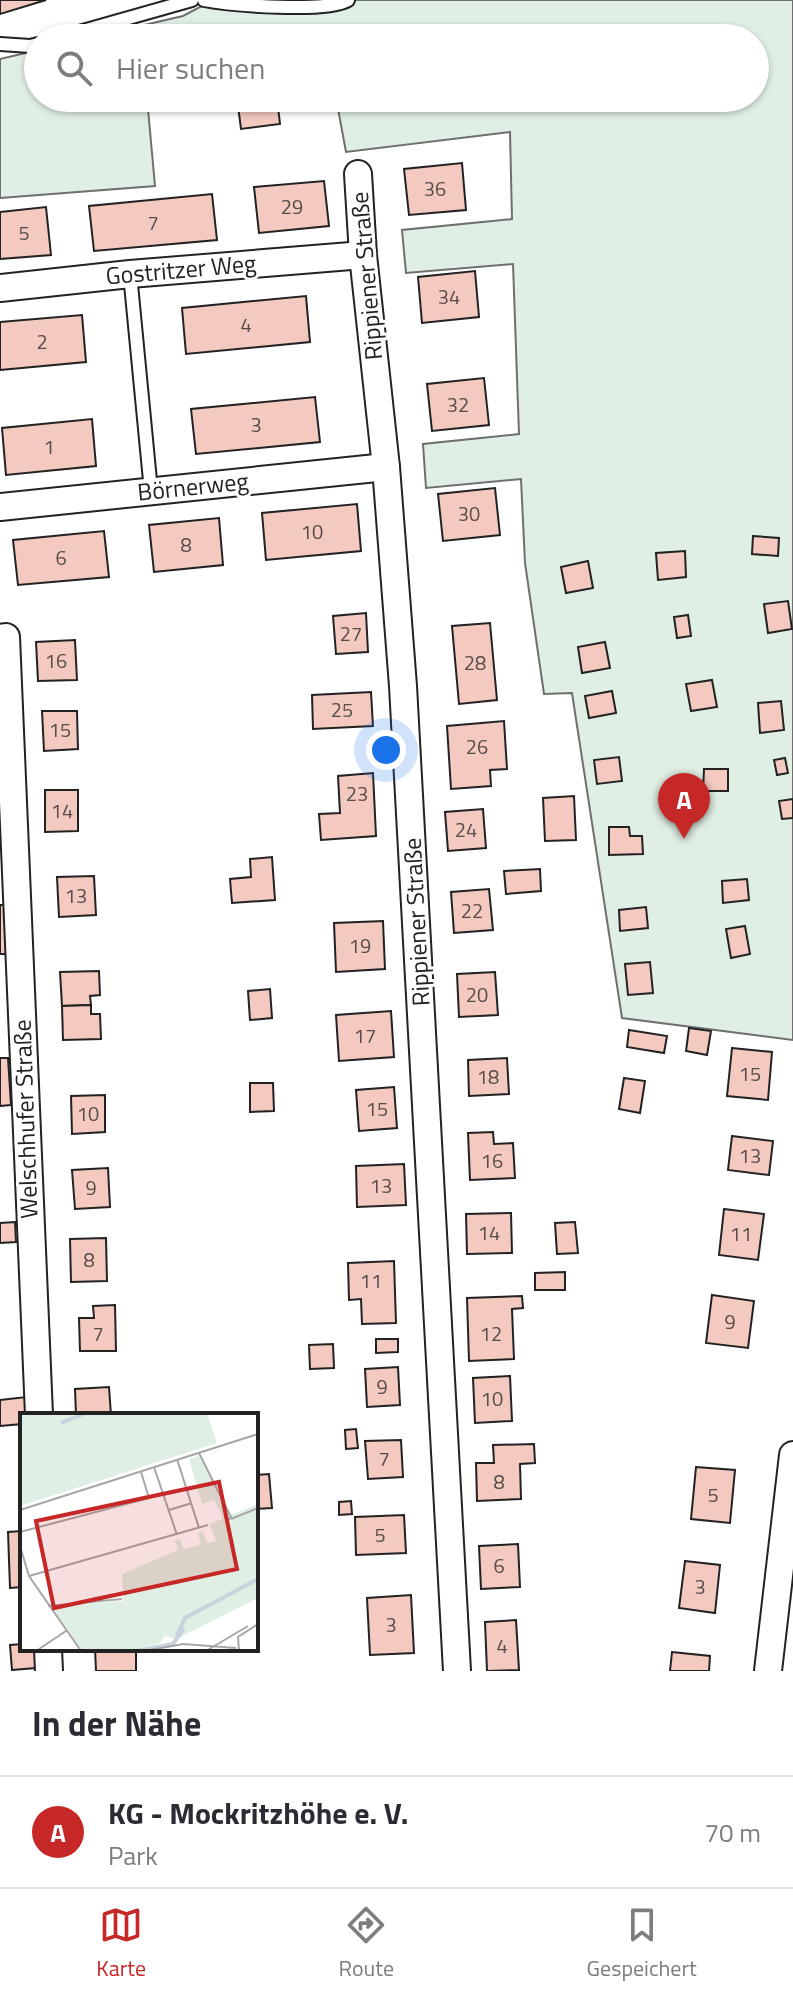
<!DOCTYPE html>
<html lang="de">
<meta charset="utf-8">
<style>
:root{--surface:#fff;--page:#f7f7f7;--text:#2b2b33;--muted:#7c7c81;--line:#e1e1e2;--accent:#c62828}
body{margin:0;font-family:"Titillium Web",sans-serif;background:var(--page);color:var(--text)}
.you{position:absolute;left:386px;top:750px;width:28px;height:28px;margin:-20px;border:6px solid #fff;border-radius:50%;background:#1a73e8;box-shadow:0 0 0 12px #1a73e833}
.badge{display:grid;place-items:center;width:52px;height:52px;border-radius:50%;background:var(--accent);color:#fff;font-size:26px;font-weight:700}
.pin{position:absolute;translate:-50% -66px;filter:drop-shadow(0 2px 4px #0008)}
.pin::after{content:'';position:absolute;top:42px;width:28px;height:24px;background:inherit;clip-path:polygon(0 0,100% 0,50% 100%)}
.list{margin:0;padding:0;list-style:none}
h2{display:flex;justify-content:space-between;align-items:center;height:104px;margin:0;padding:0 32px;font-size:34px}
h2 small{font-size:26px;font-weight:400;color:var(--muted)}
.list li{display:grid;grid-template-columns:52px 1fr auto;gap:24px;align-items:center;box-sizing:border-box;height:112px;padding:0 32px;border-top:2px solid var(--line)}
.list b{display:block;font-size:30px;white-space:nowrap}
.list p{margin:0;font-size:26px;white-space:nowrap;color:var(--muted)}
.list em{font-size:26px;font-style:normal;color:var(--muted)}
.icon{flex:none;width:44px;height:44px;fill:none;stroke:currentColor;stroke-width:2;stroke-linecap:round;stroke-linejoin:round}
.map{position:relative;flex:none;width:793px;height:1671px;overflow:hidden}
.search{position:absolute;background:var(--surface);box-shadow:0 2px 6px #0004;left:24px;right:24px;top:24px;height:88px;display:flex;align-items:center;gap:20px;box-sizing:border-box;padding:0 28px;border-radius:44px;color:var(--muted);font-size:30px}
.sheet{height:216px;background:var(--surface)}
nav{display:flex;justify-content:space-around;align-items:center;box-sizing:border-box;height:112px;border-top:2px solid var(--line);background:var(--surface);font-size:22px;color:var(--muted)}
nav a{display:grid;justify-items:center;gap:4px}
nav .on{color:var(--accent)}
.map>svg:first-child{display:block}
.green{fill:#e0efe3;stroke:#6f6f6f;stroke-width:2}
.building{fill:#f3c9c0;stroke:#222;stroke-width:2}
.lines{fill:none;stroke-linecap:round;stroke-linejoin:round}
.service-casing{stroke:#222;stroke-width:16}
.minor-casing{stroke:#222;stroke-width:30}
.service{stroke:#fff;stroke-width:12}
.minor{stroke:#fff;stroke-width:26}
.labels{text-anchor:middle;stroke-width:6;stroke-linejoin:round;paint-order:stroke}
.number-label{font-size:20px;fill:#564c4a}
.street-label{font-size:24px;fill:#222;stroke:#fff}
.inset-river{fill:none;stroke:#c7d3dd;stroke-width:4}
.inset-road{fill:none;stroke:#a7a7a7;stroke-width:2}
.view{fill:#c62828;fill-opacity:0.15;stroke:#c62828;stroke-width:4}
.inset-edge{fill:none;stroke:#222;stroke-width:4}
</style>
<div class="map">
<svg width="793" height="1671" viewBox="0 0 793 1671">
<rect width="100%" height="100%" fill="#fff"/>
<g class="green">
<path d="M213,0H793V1040L622,1018L572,693L544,694L525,563L521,479L426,488L423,444L519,434L513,264L406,273L402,230L512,219L510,132L346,152L336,98H755V38H326L324,31L271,33L254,38H88L183,16Z"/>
<path d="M38,50V98H147L155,186L0,198V59Z"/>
</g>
<g class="building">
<path d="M0,0H46L0,14Z"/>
<path d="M237,98H277L280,124L241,129Z"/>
<path d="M462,163L466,210L409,215L404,169Z"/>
<path d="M324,181L329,226L259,233L254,187Z"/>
<path d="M212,194L217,240L94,251L89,206Z"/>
<path d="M46,207L51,255L0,259V212Z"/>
<path d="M475,271L479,317L422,323L418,277Z"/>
<path d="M306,296L310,342L186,354L182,308Z"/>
<path d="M82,315L86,362L0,370V322Z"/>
<path d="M484,378L489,425L432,431L427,384Z"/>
<path d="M315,397L320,442L196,454L191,409Z"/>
<path d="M92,419L96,466L6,475L2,428Z"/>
<path d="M495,488L500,535L443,541L438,494Z"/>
<path d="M357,504L361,551L266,560L262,513Z"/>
<path d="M219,518L223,565L154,572L149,525Z"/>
<path d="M104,531L109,577L18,585L13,540Z"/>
<path d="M753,536L779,538L778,556L752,554Z"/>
<path d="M685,551L686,577L658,580L656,553Z"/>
<path d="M588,561L593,588L566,593L561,567Z"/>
<path d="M788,601L792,629L768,633L764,604Z"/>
<path d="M366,613L368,652L336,654L333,616Z"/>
<path d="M688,615L691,636L677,638L674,617Z"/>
<path d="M490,623L497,700L459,704L452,626Z"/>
<path d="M75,640L77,680L38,681L36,642Z"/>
<path d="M605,642L610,668L582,673L578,647Z"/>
<path d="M712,680L717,707L691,711L686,684Z"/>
<path d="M612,691L616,713L589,718L585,696Z"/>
<path d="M371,692L373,726L313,729L312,695Z"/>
<path d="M781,701L784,730L760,733L758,703Z"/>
<path d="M42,711H77L78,749L44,751Z"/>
<path d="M504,721L507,769L490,770L491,786L451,789L447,726Z"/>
<path d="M619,757L622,781L597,784L594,760Z"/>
<path d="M785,758L788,773L777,775L774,760Z"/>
<path d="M704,769H728V791H703Z"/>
<path d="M373,773L376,836L321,840L319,814L340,813L338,776Z"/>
<path d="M45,790H78V831L45,832Z"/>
<path d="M574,796L576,840L545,841L543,798Z"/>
<path d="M793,799V818L782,819L779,801Z"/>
<path d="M483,809L486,848L448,851L445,812Z"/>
<path d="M609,827H629L630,836H642L643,854L609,855Z"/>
<path d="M272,857L275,900L232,903L230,879L251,877L250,859Z"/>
<path d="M540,869L541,891L506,894L504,871Z"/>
<path d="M94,876L96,915L59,917L57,877Z"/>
<path d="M747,879L749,900L723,903L722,881Z"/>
<path d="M489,889L493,930L454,933L451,892Z"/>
<path d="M0,905H4L7,954H0Z"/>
<path d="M646,907L648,928L620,931L619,910Z"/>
<path d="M383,921L385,969L336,972L334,923Z"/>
<path d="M745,926L750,954L731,958L726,929Z"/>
<path d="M650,962L653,993L628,995L625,964Z"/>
<path d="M99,971L100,995L90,996L91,1005L62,1006L60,972Z"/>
<path d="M495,972L498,1015L459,1017L457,974Z"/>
<path d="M270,989L272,1018L250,1020L248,991Z"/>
<path d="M91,1005V1014H100L101,1039L63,1040L62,1006Z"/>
<path d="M391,1011L394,1057L339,1061L336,1015Z"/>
<path d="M689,1028L711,1031L707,1055L686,1051Z"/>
<path d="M629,1030L667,1036L664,1053L627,1047Z"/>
<path d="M732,1048L772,1052L768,1100L727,1096Z"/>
<path d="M0,1058H8L11,1105L0,1106Z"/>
<path d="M507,1058L509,1094L469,1096L468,1060Z"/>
<path d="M624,1078L645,1081L640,1113L619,1109Z"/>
<path d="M250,1083H273L274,1111L250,1112Z"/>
<path d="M394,1087L397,1128L359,1131L356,1090Z"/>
<path d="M105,1095V1132L72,1134L71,1096Z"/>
<path d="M493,1132L494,1144L513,1143L515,1178L470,1180L468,1133Z"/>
<path d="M732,1136L773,1141L769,1175L728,1170Z"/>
<path d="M404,1164L406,1205L357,1207L356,1166Z"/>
<path d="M108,1168L110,1207L75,1209L72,1170Z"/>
<path d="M724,1209L764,1214L758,1260L719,1255Z"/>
<path d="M511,1213L512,1253L467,1254L466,1214Z"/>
<path d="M15,1222L16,1242L0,1243V1223Z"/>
<path d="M575,1222L578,1253L557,1254L555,1223Z"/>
<path d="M106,1238L107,1281L71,1282L70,1239Z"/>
<path d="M394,1261L396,1323L362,1324L361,1299L349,1300L348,1263Z"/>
<path d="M565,1272V1290H535V1273Z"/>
<path d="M712,1295L754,1301L748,1348L706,1343Z"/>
<path d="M522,1296L523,1308L512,1309L514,1359L469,1361L467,1298Z"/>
<path d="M115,1305L116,1351H80L79,1318H94L93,1306Z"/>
<path d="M376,1339H398V1352L376,1353Z"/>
<path d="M333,1344L334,1368L310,1369L309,1345Z"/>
<path d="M398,1367L400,1405L367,1407L365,1369Z"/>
<path d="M510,1376L512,1421L475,1423L473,1378Z"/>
<path d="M109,1387L111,1415H76L75,1389Z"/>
<path d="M26,1397L28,1415H22V1424L0,1426V1400Z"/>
<path d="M356,1429L358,1448L346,1449L345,1430Z"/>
<path d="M401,1440L403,1477L368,1479L365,1441Z"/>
<path d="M534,1444L535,1463L520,1464L521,1499L477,1501L476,1463H494L493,1445Z"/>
<path d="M696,1467L735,1470L730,1523L691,1519Z"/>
<path d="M269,1474L272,1508L256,1509V1475Z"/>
<path d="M351,1501L352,1514L339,1515V1502Z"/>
<path d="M404,1515L406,1553L356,1555L355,1517Z"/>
<path d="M22,1531V1587L10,1588L8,1532Z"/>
<path d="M518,1544L520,1587L481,1589L479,1546Z"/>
<path d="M685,1561L720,1565L715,1613L679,1608Z"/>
<path d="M411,1595L414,1653L370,1655L367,1598Z"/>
<path d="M516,1620L519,1670L487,1671L485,1622Z"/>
<path d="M22,1644V1649H35L36,1668L12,1670L10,1645Z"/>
<path d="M95,1649H136V1671H96Z"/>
<path d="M672,1652L710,1656L709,1671H670Z"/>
</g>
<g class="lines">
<g class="service-casing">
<g id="service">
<path d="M204,0C231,5 326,13 348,0"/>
<path d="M58,38L192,0"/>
<path d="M0,44L30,46L38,44"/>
<path d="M130,274L151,491"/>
</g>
</g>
<g class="minor-casing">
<g id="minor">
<path d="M358,174L363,255L386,467L403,686L457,1671"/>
<path d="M0,288L130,274L363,255"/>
<path d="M0,507L386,467"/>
<path d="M0,638L6,637L39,1415"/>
<path d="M48,1649L49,1671"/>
<path d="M768,1671L793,1455"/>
</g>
</g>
<use href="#service" class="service"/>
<use href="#minor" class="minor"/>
</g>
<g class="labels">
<g class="number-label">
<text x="435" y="196">36</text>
<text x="292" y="214">29</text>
<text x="153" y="230">7</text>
<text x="24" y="240">5</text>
<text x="449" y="304">34</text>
<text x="246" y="332">4</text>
<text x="42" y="349">2</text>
<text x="458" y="412">32</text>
<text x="256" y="432">3</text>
<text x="49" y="454">1</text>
<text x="469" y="521">30</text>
<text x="312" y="539">10</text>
<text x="186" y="552">8</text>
<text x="61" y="565">6</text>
<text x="351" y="641">27</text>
<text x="56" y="668">16</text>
<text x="475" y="670">28</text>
<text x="342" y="717">25</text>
<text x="60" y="737">15</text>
<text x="477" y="754">26</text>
<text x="357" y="801">23</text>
<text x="62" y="818">14</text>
<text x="466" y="837">24</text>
<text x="76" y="903">13</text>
<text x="472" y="918">22</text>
<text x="360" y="953">19</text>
<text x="477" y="1002">20</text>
<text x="365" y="1043">17</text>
<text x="750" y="1081">15</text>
<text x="488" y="1084">18</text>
<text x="377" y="1116">15</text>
<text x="88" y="1121">10</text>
<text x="750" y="1163">13</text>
<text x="492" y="1168">16</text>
<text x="381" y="1193">13</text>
<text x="91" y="1195">9</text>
<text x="489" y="1240">14</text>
<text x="741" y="1241">11</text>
<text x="89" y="1267">8</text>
<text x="371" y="1288">11</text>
<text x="730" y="1329">9</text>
<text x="98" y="1341">7</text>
<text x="491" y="1341">12</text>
<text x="382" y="1394">9</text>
<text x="492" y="1406">10</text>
<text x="384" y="1466">7</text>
<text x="499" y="1489">8</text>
<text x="713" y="1502">5</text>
<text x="380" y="1542">5</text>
<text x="499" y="1573">6</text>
<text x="700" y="1594">3</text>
<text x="391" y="1632">3</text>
<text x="502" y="1653">4</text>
</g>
<g class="street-label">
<text transform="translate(181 270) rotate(-5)" y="8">Gostritzer Weg</text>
<text transform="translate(367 276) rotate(-95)" y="8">Rippiener Straße</text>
<text transform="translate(193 487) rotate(-6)" y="8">Börnerweg</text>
<text transform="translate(417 922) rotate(-93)" y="8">Rippiener Straße</text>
<text transform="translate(26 1119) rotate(-92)" y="8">Welschhufer Straße</text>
</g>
</g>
<g transform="translate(20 1413)">
<rect width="238" height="238" fill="#fff"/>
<path d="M0,0H187L197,30L0,93ZM179,43L211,102L238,91L236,186L157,226L145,223L140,230L110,238H62L31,193L103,188L102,161L158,137L155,127L160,126L164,136L181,132L178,120L183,119L187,130L196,128L190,111L202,106L201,100L194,87L182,91L169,46Z" fill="#e0efe3"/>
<path class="inset-river" d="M41,10L66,0M157,222L165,205L238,166M116,238L153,231L164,215"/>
<path class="inset-road" d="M179,40L211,104L207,108M157,46L179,115M134,54L157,122M0,97L238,21M149,97L172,90M211,106L238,95M0,119L129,85L121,59M0,133L9,163L61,238M9,163L188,112M28,193L102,186M16,238L46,218M124,238L163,231L216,235M186,238L228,213M219,238L218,224L238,211"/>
<path class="view" d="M199,69L217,156L34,195L16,108Z"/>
<rect width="238" height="238" class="inset-edge"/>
</g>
</svg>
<div class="you"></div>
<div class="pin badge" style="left:684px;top:839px">A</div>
<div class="search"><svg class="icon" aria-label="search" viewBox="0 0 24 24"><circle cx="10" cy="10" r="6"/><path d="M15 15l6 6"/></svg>Hier suchen</div>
</div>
<section class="sheet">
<h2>In der Nähe<small></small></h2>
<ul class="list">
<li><span class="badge">A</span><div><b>KG - Mockritzhöhe e. V.</b><p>Park</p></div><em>70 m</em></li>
</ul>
</section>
<nav>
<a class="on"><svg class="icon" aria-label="map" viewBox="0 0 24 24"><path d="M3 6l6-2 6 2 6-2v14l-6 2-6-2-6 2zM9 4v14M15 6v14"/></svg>Karte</a>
<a><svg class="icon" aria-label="directions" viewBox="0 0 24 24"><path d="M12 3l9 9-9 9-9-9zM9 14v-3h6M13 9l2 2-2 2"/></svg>Route</a>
<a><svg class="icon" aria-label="saved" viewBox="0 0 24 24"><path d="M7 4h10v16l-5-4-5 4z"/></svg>Gespeichert</a>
</nav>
